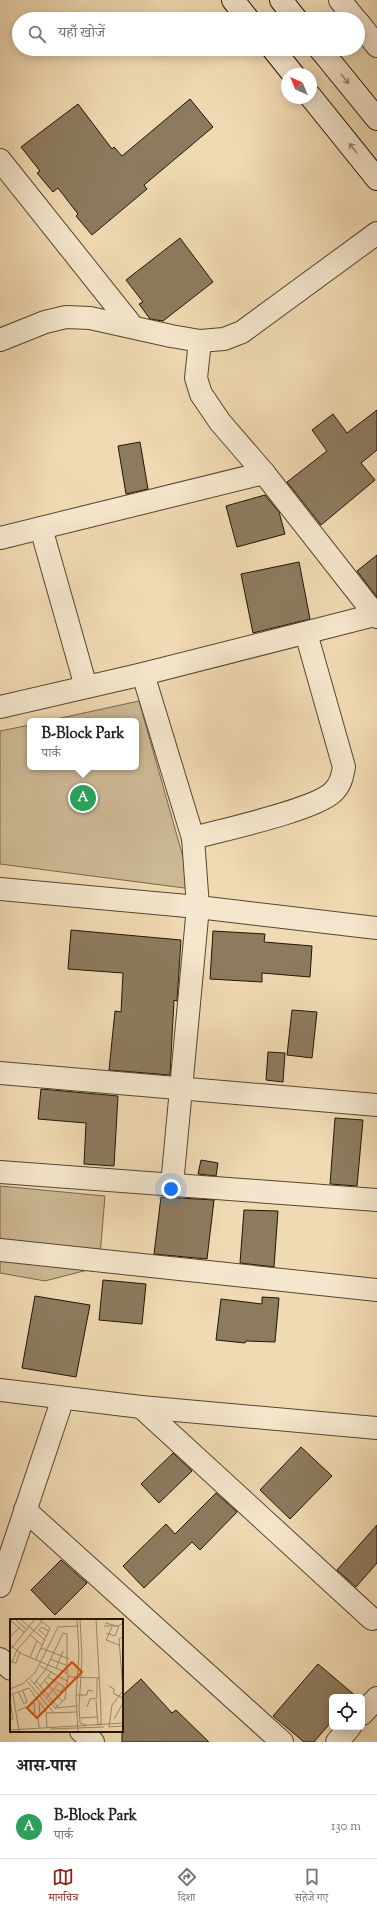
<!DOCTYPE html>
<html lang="hi">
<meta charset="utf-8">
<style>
:root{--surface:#fff;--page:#f6f6f6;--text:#202124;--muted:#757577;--line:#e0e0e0;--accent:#8f2418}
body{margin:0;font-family:"Sorts Mill Goudy","Noto Serif Devanagari",serif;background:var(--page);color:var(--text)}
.controls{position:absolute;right:12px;bottom:12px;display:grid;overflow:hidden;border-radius:6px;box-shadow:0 2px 10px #0003}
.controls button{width:36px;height:36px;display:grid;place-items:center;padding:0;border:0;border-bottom:1px solid var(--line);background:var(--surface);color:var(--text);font:20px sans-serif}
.compass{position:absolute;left:281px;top:68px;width:36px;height:36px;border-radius:50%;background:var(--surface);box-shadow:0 2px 10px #0003;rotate:316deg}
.you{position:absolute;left:171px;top:1189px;width:14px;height:14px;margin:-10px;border:3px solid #fff;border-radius:50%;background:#1a73e8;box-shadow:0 0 0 6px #1a73e833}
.badge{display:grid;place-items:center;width:26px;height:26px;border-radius:50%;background:var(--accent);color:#fff;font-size:13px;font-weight:700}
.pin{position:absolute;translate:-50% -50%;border:2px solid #fff;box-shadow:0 1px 4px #0006}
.popup{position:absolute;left:27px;top:718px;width:112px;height:52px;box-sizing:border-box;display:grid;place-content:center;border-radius:6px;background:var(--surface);filter:drop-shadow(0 1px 3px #0005);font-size:13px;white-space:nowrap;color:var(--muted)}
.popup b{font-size:15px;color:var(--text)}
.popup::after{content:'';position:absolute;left:50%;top:100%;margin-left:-8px;border:8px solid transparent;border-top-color:var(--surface)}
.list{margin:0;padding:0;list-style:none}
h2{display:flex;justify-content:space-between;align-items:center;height:52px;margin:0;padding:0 16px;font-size:17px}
h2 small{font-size:13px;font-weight:400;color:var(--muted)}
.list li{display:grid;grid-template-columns:26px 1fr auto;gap:12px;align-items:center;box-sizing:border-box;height:64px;padding:0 16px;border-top:1px solid var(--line)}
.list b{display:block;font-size:15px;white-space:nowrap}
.list p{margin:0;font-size:13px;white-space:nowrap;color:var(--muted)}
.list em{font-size:13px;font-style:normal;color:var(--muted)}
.icon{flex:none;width:22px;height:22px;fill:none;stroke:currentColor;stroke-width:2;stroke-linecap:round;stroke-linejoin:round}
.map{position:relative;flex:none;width:377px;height:1742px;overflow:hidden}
.search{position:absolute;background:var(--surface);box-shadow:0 2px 10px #0003;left:12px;right:12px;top:12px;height:44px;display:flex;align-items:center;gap:10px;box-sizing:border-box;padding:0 14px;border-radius:22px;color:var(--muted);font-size:15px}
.sheet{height:116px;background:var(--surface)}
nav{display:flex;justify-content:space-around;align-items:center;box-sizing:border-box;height:56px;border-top:1px solid var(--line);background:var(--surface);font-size:11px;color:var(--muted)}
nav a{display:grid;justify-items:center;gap:2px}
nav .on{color:var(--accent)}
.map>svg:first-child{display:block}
.green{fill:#cdb995;stroke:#77674d}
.building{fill:#8d7b5f;stroke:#211505}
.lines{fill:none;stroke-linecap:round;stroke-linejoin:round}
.street-casing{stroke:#554630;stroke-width:24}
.secondary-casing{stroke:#211505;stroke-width:24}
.street{stroke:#f5e7ce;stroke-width:22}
.secondary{stroke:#f5e7ce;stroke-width:22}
.oneway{stroke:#968874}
.inset-road{fill:none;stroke:#9d8b6d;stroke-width:1}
.view{fill:#d4520b;fill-opacity:0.15;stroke:#d4520b;stroke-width:2}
.inset-edge{fill:none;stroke:#211505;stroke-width:2}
</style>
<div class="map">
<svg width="377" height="1742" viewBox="0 0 377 1742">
<rect width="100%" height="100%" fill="#f0dab3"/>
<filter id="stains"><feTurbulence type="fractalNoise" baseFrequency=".005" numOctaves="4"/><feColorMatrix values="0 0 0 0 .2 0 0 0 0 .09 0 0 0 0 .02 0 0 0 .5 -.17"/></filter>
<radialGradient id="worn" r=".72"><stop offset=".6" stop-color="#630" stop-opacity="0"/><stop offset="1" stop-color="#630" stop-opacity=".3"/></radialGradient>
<g class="green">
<path d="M139,701L192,889L0,864V731L30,725V767H136V721H47Z"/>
<path d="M0,1186L105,1196L99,1267L45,1281L0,1273Z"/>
</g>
<g class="building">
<path d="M190,99L213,127L144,185L147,189L92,235L76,216L78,214L58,188L53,192L37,173L40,171L21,147L78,104L112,149L114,147L122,156Z"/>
<path d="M180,238L213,282L163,321L150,319L139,304L143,302L126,280Z"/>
<path d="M377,410V450L361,463L375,480L321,525L287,482L327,451L312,430L333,414L347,433Z"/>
<path d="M140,442L148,489L126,494L118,446Z"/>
<path d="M265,495L279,512L285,534L237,547L226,506Z"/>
<path d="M377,555V597L357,571Z"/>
<path d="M299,562L310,619L253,633L241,574Z"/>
<path d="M71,930L181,940L177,1001L174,1000L170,1075L109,1070L115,1011L121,1012L123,973L68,969Z"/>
<path d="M213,931L265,934L264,942L312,946L310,977L262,973V982L210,979Z"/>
<path d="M292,1010L317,1012L312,1058L287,1055Z"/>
<path d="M268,1052L285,1053L283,1082L266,1080Z"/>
<path d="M41,1089L118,1096L114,1166L84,1164L86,1123L38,1119Z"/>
<path d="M335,1118L363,1120L357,1186L330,1184Z"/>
<path d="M201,1160L218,1163L216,1176L198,1174Z"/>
<path d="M161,1197L214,1200L207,1259L154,1254Z"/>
<path d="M244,1210L278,1211L274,1267L240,1263Z"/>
<path d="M103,1280L146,1284L142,1324L99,1320Z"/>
<path d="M35,1296L90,1305L76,1377L22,1368Z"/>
<path d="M262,1297L279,1298L275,1342L246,1341L245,1343L216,1340L221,1299L262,1304Z"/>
<path d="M301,1447L332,1476L290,1519L260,1490Z"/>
<path d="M173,1453L192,1471L159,1503L141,1484Z"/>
<path d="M216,1493L237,1512L200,1550L192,1542L144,1588L123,1566L166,1524L175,1534Z"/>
<path d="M377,1525V1563L356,1587L337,1570Z"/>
<path d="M61,1560L87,1583L55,1615L31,1590Z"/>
<path d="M318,1664L357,1697H332V1721L314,1742H304L273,1716Z"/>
<path d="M141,1679L172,1713L176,1710L209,1742H122V1696Z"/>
</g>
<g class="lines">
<g class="street-casing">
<g id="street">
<path d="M340,0L355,19"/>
<path d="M358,22L377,46"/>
<path d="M0,160L133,327"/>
<path d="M0,340L45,322L66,317L90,318L171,336L200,341L224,339L242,332L377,233"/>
<path d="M200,341L196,378L201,394L220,422L264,473L377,617"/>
<path d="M41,528L86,687"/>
<path d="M0,538L264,473"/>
<path d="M143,674L193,838L198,907L172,1185"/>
<path d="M0,707L143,674L375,615"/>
<path d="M193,838C222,830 315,810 333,792C341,784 342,777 344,767L306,633"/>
<path d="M0,889L198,907L377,928"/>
<path d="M0,1073L377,1105"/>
<path d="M0,1172L377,1200"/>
<path d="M0,1250L377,1290"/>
<path d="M0,1390L141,1407L377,1428"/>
<path d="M141,1407L372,1619"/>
<path d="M25,1510L282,1742"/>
<path d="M0,1586L63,1398"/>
<path d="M0,1659L11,1669"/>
<path d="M362,1714L377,1698"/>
<path d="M81,1731L93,1742"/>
<path d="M337,1742L350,1727"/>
</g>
</g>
<g class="secondary-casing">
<g id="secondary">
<path d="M233,0L248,19"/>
<path d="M281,0L296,19"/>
<path d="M273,49L293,74"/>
<path d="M320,49L377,119"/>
<path d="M311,97L377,179"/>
</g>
</g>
<use href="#street" class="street"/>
<use href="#secondary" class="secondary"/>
</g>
<defs><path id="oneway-shaft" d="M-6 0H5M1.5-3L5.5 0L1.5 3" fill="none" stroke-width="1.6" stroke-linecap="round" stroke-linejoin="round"/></defs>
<g class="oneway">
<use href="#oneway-shaft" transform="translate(345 79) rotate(51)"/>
<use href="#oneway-shaft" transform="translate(353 148) rotate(-129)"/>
</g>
<g transform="translate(10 1619)">
<rect width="113" height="113" fill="#f0dab3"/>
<path class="inset-road" d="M5,0L16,10M10,0L35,21M67,0L69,35L66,78L68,113M70,0L72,38L69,89L70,104L76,106M86,0L91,92V105H89M0,1L14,13M95,4L108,7L113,4M94,7H108M102,8L96,21L109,26M96,14L105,17L109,7M20,16L32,26M36,17L29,11L32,8L38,12M0,18L9,9M0,26L12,35L55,53L60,58L89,59M31,29L59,40M0,31L25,0M20,38L27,22M26,40L40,9L30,1M40,40L58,47M0,43L6,44L10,33M2,43L7,31L32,2M30,47L57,62M46,49L53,32M38,58L56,69M20,60L45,89L66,87M17,62L44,94M26,62L47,87M35,62L52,82M24,65L36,50L53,14L57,15V55M30,67L42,52M99,67L104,70V75L113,79M0,70L12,65L25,54L48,8L68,7M45,70L51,73L54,68M113,72L109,20L113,18M113,72L102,86L99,108L113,107M9,74L14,85L17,83L13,72M0,76L19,69L36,92L37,109M3,76L9,112M67,76H77L78,71L83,72M37,78L48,65M0,81L3,100L0,101M86,81L88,107M24,84L25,98H28L29,109M29,84L30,96M77,88L80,80L87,79V59M45,89L55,80L58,57M7,92L24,84M37,94L67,93M70,99L87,98M104,100L113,84M40,110L94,108M0,111L113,104"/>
<path class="view" d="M62,43L72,53L27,99L17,89Z"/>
<rect width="113" height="113" class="inset-edge"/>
</g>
<rect width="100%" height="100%" filter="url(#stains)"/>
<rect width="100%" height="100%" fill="url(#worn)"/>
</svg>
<div class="controls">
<button><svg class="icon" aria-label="locate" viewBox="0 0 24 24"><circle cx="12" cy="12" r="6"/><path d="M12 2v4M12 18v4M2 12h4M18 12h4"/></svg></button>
</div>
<svg class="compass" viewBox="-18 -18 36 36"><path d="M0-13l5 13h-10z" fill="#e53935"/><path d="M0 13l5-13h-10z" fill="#757577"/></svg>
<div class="you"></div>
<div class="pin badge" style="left:83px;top:798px;background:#2e9e5b">A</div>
<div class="popup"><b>B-Block Park</b>पार्क</div>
<div class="search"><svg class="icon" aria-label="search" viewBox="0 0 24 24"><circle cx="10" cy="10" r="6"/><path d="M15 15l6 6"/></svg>यहाँ खोजें</div>
</div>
<section class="sheet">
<h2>आस-पास<small></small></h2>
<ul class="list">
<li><span class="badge" style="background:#2e9e5b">A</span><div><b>B-Block Park</b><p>पार्क</p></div><em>130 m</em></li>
</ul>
</section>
<nav>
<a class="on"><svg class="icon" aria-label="map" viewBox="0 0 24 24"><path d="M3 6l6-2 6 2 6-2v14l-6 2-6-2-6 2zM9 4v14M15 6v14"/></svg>मानचित्र</a>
<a><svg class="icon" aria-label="directions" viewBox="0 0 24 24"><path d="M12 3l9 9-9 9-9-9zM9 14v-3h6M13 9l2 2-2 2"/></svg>दिशा</a>
<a><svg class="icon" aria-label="saved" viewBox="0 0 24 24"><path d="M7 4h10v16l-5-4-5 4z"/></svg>सहेजे गए</a>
</nav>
